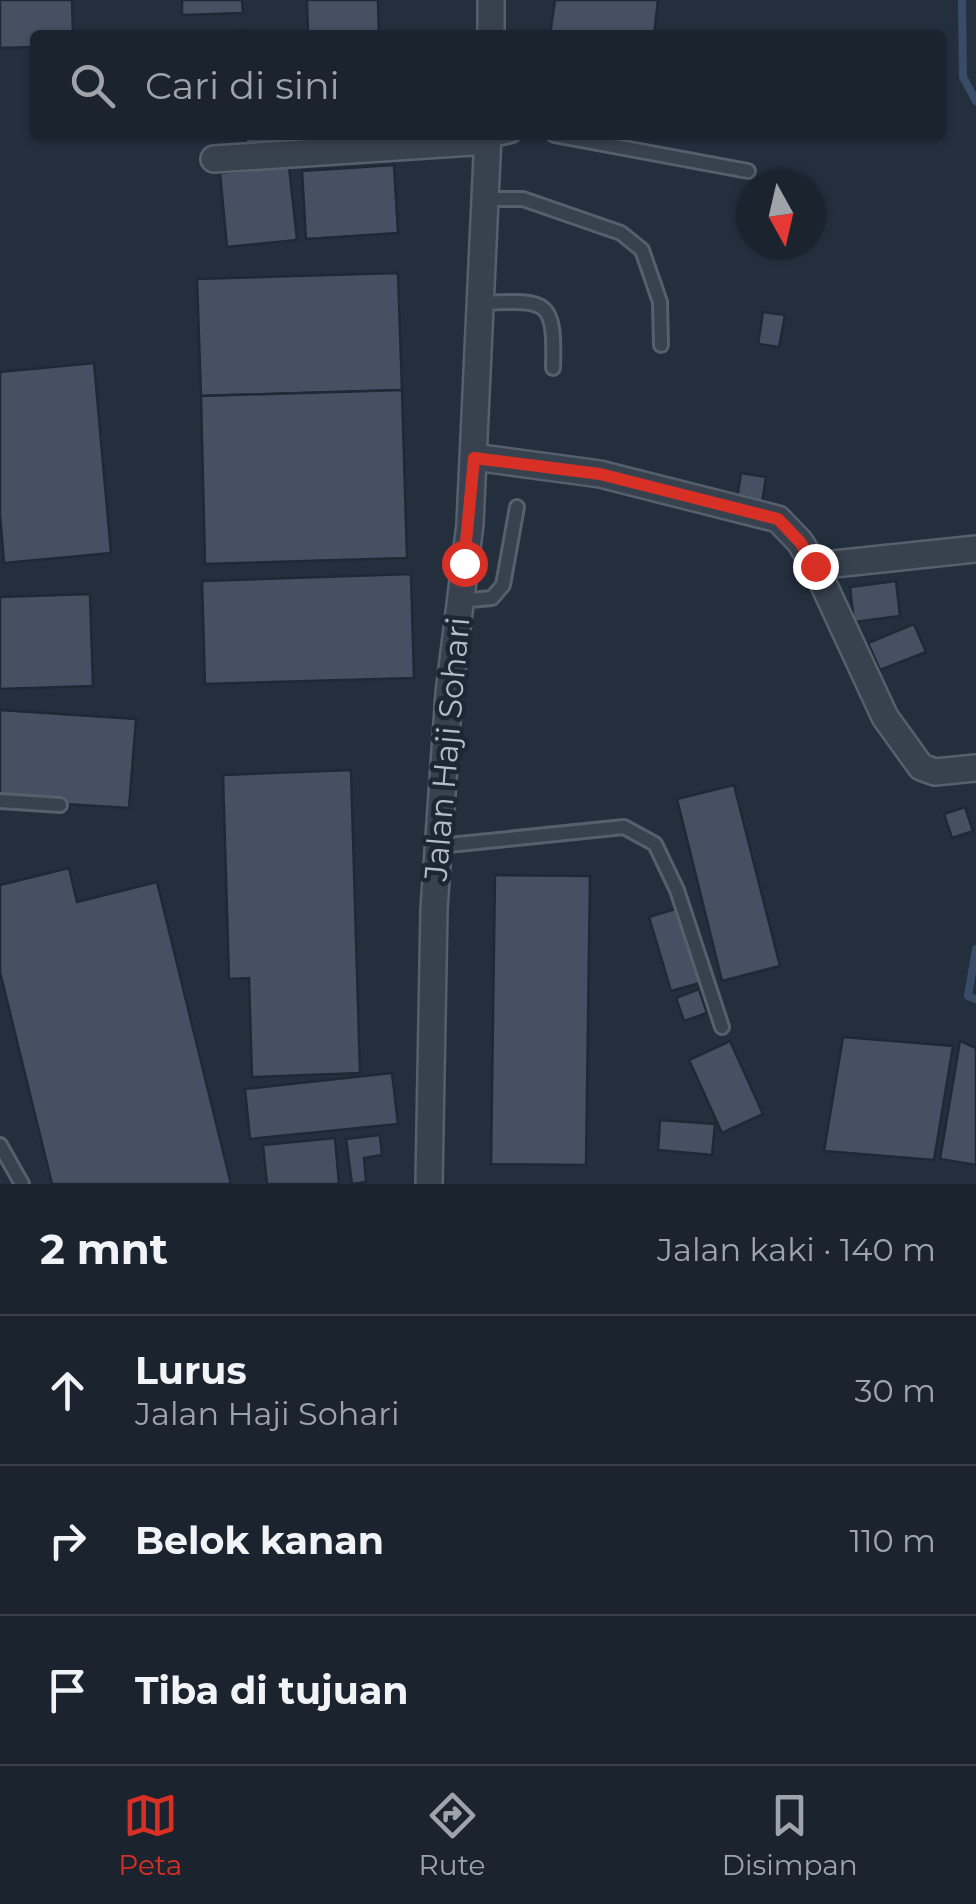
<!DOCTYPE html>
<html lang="id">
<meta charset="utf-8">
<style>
:root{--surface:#1b232e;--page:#242b36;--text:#f1f3f6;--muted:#a0a4aa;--line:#39404a;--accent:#d93025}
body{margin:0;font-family:Montserrat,sans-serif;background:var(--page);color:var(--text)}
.compass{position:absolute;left:736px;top:170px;width:90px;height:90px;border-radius:50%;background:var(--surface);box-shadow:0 2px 8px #0004;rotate:172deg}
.stop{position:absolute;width:30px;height:30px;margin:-22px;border:8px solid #d93025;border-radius:50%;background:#fff}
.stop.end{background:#d93025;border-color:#fff;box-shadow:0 2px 10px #0008}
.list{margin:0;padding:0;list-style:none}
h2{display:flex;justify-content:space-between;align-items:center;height:130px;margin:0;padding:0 40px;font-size:42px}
h2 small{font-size:32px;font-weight:400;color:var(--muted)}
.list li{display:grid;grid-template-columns:65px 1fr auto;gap:30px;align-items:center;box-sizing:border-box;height:150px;padding:0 40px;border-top:2px solid var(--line)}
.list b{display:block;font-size:38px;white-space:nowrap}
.list p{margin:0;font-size:32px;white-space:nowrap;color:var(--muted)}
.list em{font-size:32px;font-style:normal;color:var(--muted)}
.icon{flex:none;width:55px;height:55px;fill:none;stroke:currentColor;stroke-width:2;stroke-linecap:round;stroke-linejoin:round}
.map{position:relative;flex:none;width:976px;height:1184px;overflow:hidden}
.search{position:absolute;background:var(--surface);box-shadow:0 2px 8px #0004;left:30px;right:30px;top:30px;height:110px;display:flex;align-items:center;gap:25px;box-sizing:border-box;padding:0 35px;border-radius:10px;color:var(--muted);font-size:38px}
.sheet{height:580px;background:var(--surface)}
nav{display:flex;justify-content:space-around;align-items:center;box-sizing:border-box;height:140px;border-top:2px solid var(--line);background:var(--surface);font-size:28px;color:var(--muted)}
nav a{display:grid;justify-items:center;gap:5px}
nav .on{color:var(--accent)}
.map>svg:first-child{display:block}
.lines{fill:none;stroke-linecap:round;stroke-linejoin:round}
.stream{stroke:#394c67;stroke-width:8}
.building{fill:#455162;stroke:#1f2835;stroke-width:2.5}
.service-casing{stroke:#565f6c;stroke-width:18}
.minor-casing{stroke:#565f6c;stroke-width:30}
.service{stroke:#38414e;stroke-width:12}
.minor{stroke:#38414e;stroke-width:25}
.route{stroke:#d93025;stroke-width:12}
.labels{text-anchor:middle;stroke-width:9;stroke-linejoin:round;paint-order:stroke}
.street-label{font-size:32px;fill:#b4bcc9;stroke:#1d2633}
</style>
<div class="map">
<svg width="976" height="1184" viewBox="0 0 976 1184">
<rect width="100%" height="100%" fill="#242f3e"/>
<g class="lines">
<g class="stream">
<path d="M962,0L963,77L976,101"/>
<path d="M976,949L968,996L976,999"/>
</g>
</g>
<g class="building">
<path d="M0,0H72L73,35H35V47L0,48Z"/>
<path d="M182,0H242L243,13L182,15Z"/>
<path d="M307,0H378L379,35H308Z"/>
<path d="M555,0H658L654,35H550Z"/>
<path d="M247,30V35H193L192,34Z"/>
<path d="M245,135H341V138L246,144Z"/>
<path d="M394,165L398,233L306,239L302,171Z"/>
<path d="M289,166L297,240L227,247L220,173Z"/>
<path d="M398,273L402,390L201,396L197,279Z"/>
<path d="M763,312L785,315L779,347L758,344Z"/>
<path d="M94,363L111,553L4,563L0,514V372Z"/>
<path d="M402,390L407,558L205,564L201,396Z"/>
<path d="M741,473L766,477L762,503L737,499Z"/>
<path d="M411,574L414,678L205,684L202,581Z"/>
<path d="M896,581L900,616L854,622L850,587Z"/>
<path d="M90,594L93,686L0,689V597Z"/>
<path d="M914,624L926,652L880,670L868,643Z"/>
<path d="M0,710L136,719L129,808L0,800Z"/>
<path d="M351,770L360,1073L252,1077L249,978L229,979L223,775Z"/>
<path d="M734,785L780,966L722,981L677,799Z"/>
<path d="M965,807L973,831L952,838L944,814Z"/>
<path d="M69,868L77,902L157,882L231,1184H52L0,972V885Z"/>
<path d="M495,875L590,876L586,1165L491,1164Z"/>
<path d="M678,908L700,983L671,991L649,917Z"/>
<path d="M699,989L707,1013L684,1021L676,998Z"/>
<path d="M843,1037L953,1046L934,1160L824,1151Z"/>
<path d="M730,1041L763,1114L722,1133L689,1060Z"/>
<path d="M960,1041L976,1048V1165L940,1159Z"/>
<path d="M392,1073L398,1124L250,1139L245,1089Z"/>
<path d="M660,1120L715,1124L712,1155L658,1150Z"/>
<path d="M380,1135L382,1155L364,1158L366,1182L352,1184L346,1139Z"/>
<path d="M335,1138L339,1184H267L263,1145Z"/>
</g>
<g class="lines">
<g class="service-casing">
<g id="service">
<path d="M554,135L748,171"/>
<path d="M488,141L513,135"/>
<path d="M486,199H523L621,233L642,250L660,302L661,345"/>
<path d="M481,303C548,300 555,298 553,368"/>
<path d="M459,601L492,598L503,585L517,507"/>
<path d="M0,801L60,805"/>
<path d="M439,846L624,827L655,844L677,890L722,1027"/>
<path d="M0,1145L22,1184"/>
</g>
</g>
<g class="minor-casing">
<g id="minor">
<path d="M491,35V0"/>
<path d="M214,159L488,141"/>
<path d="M474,457L600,474L778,519L800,542L815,566L885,717L921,767L935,772L976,768"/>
<path d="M815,566L976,549"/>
<path d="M429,1184L434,909L449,693L470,524L488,135"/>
</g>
</g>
<use href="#service" class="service"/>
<use href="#minor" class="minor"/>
</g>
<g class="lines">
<path class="route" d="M464,563L474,458L600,474L778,519L800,542L815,566"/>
</g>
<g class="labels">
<g class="street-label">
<text transform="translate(447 749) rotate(-85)" y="11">Jalan Haji Sohari</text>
</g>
</g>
</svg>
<svg class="compass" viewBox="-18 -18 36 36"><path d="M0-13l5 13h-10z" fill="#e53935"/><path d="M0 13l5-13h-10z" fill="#a0a4aa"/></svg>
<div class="stop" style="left:464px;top:563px"></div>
<div class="stop end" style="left:815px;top:566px"></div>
<div class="search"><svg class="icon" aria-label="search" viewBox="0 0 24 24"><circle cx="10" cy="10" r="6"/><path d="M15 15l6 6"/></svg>Cari di sini</div>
</div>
<section class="sheet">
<h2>2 mnt<small>Jalan kaki · 140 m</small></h2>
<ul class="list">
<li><svg class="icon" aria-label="ahead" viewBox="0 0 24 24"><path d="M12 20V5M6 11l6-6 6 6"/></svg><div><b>Lurus</b><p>Jalan Haji Sohari</p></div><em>30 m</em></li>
<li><svg class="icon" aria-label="right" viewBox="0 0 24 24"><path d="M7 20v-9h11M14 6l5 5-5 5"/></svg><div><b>Belok kanan</b></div><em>110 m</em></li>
<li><svg class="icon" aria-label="arrive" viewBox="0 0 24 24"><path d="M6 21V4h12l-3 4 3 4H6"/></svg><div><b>Tiba di tujuan</b></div></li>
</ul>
</section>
<nav>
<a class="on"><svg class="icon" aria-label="map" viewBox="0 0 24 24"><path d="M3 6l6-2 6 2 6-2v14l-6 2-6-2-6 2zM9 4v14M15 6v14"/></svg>Peta</a>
<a><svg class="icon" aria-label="directions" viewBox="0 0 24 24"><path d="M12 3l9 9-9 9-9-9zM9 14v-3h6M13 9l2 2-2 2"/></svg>Rute</a>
<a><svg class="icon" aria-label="saved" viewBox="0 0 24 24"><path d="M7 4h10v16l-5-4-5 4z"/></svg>Disimpan</a>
</nav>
